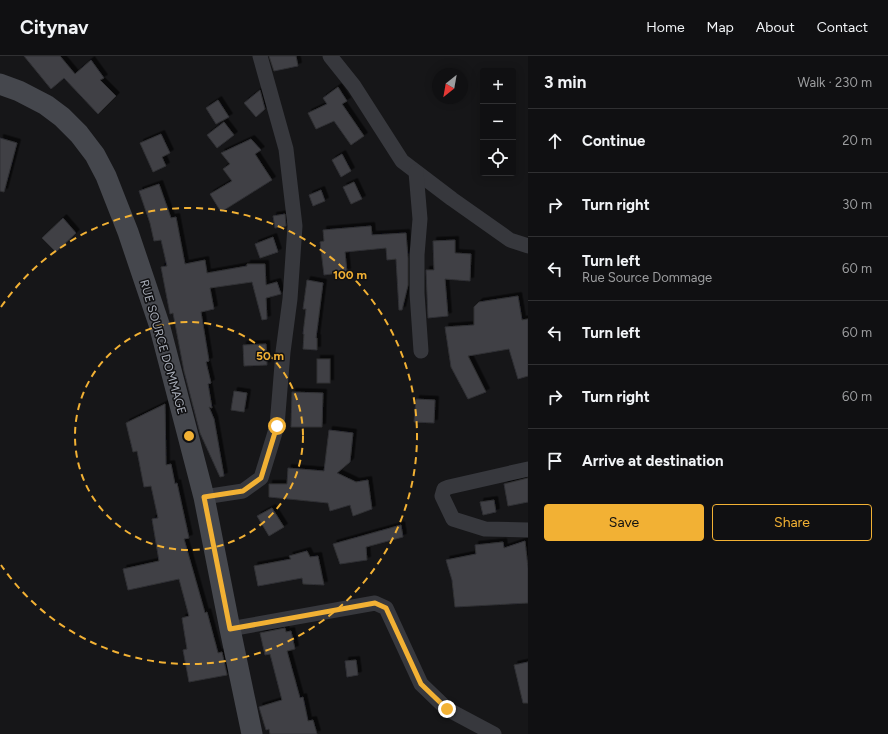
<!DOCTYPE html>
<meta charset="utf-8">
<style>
:root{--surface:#101012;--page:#19191b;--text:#f1f3f6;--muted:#9c9d9f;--line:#303032;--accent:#f2b134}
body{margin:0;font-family:Figtree,sans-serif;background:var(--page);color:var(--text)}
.controls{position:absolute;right:12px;top:12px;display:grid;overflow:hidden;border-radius:4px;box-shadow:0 2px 10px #0003}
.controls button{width:36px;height:36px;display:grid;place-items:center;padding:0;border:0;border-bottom:1px solid var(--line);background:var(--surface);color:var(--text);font:20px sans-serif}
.compass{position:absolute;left:432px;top:12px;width:36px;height:36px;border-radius:50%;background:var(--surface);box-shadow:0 2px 10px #0003;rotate:211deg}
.stop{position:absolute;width:12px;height:12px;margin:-9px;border:3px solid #f2b134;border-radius:50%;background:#fff}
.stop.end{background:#f2b134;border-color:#fff;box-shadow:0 1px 4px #0008}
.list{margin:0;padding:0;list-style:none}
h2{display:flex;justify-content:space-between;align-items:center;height:52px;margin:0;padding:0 16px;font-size:17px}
h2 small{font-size:13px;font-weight:400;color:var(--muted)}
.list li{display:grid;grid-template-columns:26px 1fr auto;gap:12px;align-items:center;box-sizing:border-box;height:64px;padding:0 16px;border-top:1px solid var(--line)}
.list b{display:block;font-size:15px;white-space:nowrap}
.list p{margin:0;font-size:13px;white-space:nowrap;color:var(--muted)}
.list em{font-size:13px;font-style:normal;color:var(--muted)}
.actions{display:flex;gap:8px;padding:12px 16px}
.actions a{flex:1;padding:9px 0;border:1px solid var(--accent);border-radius:4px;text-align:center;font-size:14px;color:var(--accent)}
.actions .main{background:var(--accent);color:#111}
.icon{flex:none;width:22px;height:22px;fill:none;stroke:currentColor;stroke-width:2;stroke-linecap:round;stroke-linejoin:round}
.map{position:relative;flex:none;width:528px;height:678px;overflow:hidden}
header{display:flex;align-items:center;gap:24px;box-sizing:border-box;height:56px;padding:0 20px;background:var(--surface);border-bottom:1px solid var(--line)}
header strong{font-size:19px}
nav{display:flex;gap:22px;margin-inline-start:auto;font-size:14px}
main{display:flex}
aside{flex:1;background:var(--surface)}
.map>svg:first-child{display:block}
.building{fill:#404145;stroke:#303034;filter:url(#shadow)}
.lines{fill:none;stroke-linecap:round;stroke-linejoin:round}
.street{stroke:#37383d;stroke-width:15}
.secondary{stroke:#45474d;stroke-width:21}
.route{stroke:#f2b134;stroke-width:5}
.ring{fill:none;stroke:#f2b134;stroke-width:2;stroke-dasharray:7 5}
.labels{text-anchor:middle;stroke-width:3;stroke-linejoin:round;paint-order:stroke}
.street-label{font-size:12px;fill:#a8adb8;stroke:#111113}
.centre{fill:#f2b134;stroke:#111113;stroke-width:2}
.ring-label{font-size:12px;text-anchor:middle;font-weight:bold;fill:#f2b134;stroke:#111113;stroke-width:3;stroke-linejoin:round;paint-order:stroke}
</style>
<header>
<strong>Citynav</strong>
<nav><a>Home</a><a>Map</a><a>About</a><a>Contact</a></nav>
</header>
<main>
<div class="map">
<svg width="528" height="678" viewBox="0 0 528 678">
<defs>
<filter id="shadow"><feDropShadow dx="3.5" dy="-3.5" stdDeviation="0" flood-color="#0009"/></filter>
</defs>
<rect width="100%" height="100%" fill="#161618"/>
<g class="building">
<path d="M24,0H60L75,18L91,4L104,22L100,24L116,40L98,58L64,22L51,33Z"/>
<path d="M269,0H296L298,10L274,15Z"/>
<path d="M338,31L347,45L342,48L364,80L351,89L334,65L316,73L308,57L327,48L323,42Z"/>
<path d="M260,34L265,53L256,61L244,47Z"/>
<path d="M218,44L229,61L216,68L206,52Z"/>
<path d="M224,66L234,79L217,92L207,79Z"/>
<path d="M161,78L170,97L162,101L166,110L153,116L140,87Z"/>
<path d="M0,82L17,87L4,136L0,135Z"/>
<path d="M251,83L261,94L255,98L272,124L221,156L210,138L232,125L223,113L230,108L221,97Z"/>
<path d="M342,98L351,115L341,121L332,104Z"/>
<path d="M354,126L362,143L351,148L343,131Z"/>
<path d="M159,128L171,162L176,161L185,208L205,204L207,217L247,210V208H265L266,229L277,226L281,238L266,242L267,263L262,264L252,226L210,232L214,253L201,256L209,305L206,306L211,327L208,328L212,352L209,351L214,363L224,420L220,421L200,377L184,315L173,257L170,258L161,211L167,210L161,184L154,185L150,167L139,135Z"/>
<path d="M321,134L325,145L313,150L309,139Z"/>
<path d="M285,158L286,170L275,172L273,160Z"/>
<path d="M63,162L76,177L56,196L42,182Z"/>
<path d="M371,170L372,179L406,177L408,202V229L402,254H399L396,203L387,204L386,192L345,196L347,216L324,219L320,186L324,185L323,174Z"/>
<path d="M273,181L278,196L260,202L255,188Z"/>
<path d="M455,184V197L471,198L470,225L445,223L448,260L428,262L426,214H434L433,185Z"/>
<path d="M307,224L323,227L316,282H317V294L303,293L304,278H303L306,253H303Z"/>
<path d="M518,240L522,264L528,263V320L518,323L509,293L468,300L486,336L468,343L451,311L445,271L474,269V251L479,246Z"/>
<path d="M266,288L267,309L244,310L243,289Z"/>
<rect x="317" y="303" width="13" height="24"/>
<path d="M234,335L247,337L244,356L231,354Z"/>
<path d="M292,336L323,337L322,371H291Z"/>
<path d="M416,343L435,344L434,367L414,366Z"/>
<path d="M165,348L166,409L171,408L175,428L177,427L189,482L184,483L205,557L207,556L218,597L222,596L227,619L189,626L183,594L187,593L182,562L189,560L179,523L128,534L123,513L159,505L152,463L158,462L151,430L144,431L137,395L133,396L126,367Z"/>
<path d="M329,374L353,377L350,406L337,417L356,426L368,424L372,453L353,460L350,449L330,455L328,447L269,441V428H287L288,412L324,415Z"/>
<path d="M528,422V446L508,450L504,428Z"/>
<path d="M494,444L496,456L483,459L480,446Z"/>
<path d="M272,452L284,471L269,480L257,460Z"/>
<path d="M401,469L403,481L366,491L367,504L340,508L333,488Z"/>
<path d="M525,485L528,512V547L455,551L452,524L446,504L476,498L475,489L503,486L504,492Z"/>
<path d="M307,495L310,501L318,500L324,529L303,528L302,522L258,530L254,510L291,503L289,500Z"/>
<path d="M285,572L286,576L291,575L295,593L287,595L300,642L303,641L308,665L313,664L317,678H270L269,673L266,674L259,651L282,644L270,598L265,599L260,577Z"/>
<path d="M356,604L358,619L347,621L345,605Z"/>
<path d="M528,606V647H523L514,609Z"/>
</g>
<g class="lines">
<g class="street">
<path d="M330,0L354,30L402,105L452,143L510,184L528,190"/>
<path d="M416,116L420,163L417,199V237L421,295"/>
<path d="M528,413L449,431L444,433L442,440L453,463L485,473L528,474"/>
<path d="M204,441L243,435L261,422L277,370L283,296L290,243L295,170L286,93L260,0"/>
<path d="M230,573L375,547L386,552L421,628L447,653L494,678"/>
</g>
<path class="secondary" d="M0,28L19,35L46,49L62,61L79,78L95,99L106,120L128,176L159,268L204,441L230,573L252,678"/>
</g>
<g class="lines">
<path class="route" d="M277,370L261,422L243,435L204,441L230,573L375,547L386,552L421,628L447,653"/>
</g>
<g class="ring">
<circle cx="189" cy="380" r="114"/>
<path d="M1 251A228 228 0 1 1 1 509"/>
</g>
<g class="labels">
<g class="street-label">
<text transform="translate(163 291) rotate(74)" y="4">RUE SOURCE DOMMAGE</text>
</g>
</g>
<circle cx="189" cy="380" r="6" class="centre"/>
<g class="ring-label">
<text x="350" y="223">100 m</text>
<text x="270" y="304">50 m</text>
</g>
</svg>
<div class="controls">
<button>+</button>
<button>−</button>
<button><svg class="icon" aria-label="locate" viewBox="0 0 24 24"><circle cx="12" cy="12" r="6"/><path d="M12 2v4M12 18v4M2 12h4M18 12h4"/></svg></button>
</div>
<svg class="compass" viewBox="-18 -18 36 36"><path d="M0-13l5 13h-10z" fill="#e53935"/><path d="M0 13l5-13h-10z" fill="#9c9d9f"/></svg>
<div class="stop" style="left:277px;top:370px"></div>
<div class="stop end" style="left:447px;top:653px"></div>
</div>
<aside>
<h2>3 min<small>Walk · 230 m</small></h2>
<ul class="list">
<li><svg class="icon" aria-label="ahead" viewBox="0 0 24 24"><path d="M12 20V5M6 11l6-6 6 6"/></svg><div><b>Continue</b></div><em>20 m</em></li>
<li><svg class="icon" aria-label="right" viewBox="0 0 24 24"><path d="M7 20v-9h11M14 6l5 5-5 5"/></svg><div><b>Turn right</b></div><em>30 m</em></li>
<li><svg class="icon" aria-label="left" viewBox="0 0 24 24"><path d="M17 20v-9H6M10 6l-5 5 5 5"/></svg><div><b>Turn left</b><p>Rue Source Dommage</p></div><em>60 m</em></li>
<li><svg class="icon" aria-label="left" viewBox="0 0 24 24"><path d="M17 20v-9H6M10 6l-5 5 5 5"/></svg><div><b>Turn left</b></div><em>60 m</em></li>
<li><svg class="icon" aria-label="right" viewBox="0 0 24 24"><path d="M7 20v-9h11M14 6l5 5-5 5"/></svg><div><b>Turn right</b></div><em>60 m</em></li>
<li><svg class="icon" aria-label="arrive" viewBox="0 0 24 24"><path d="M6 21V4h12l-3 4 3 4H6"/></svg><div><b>Arrive at destination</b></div></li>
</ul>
<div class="actions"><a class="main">Save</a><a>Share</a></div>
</aside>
</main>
